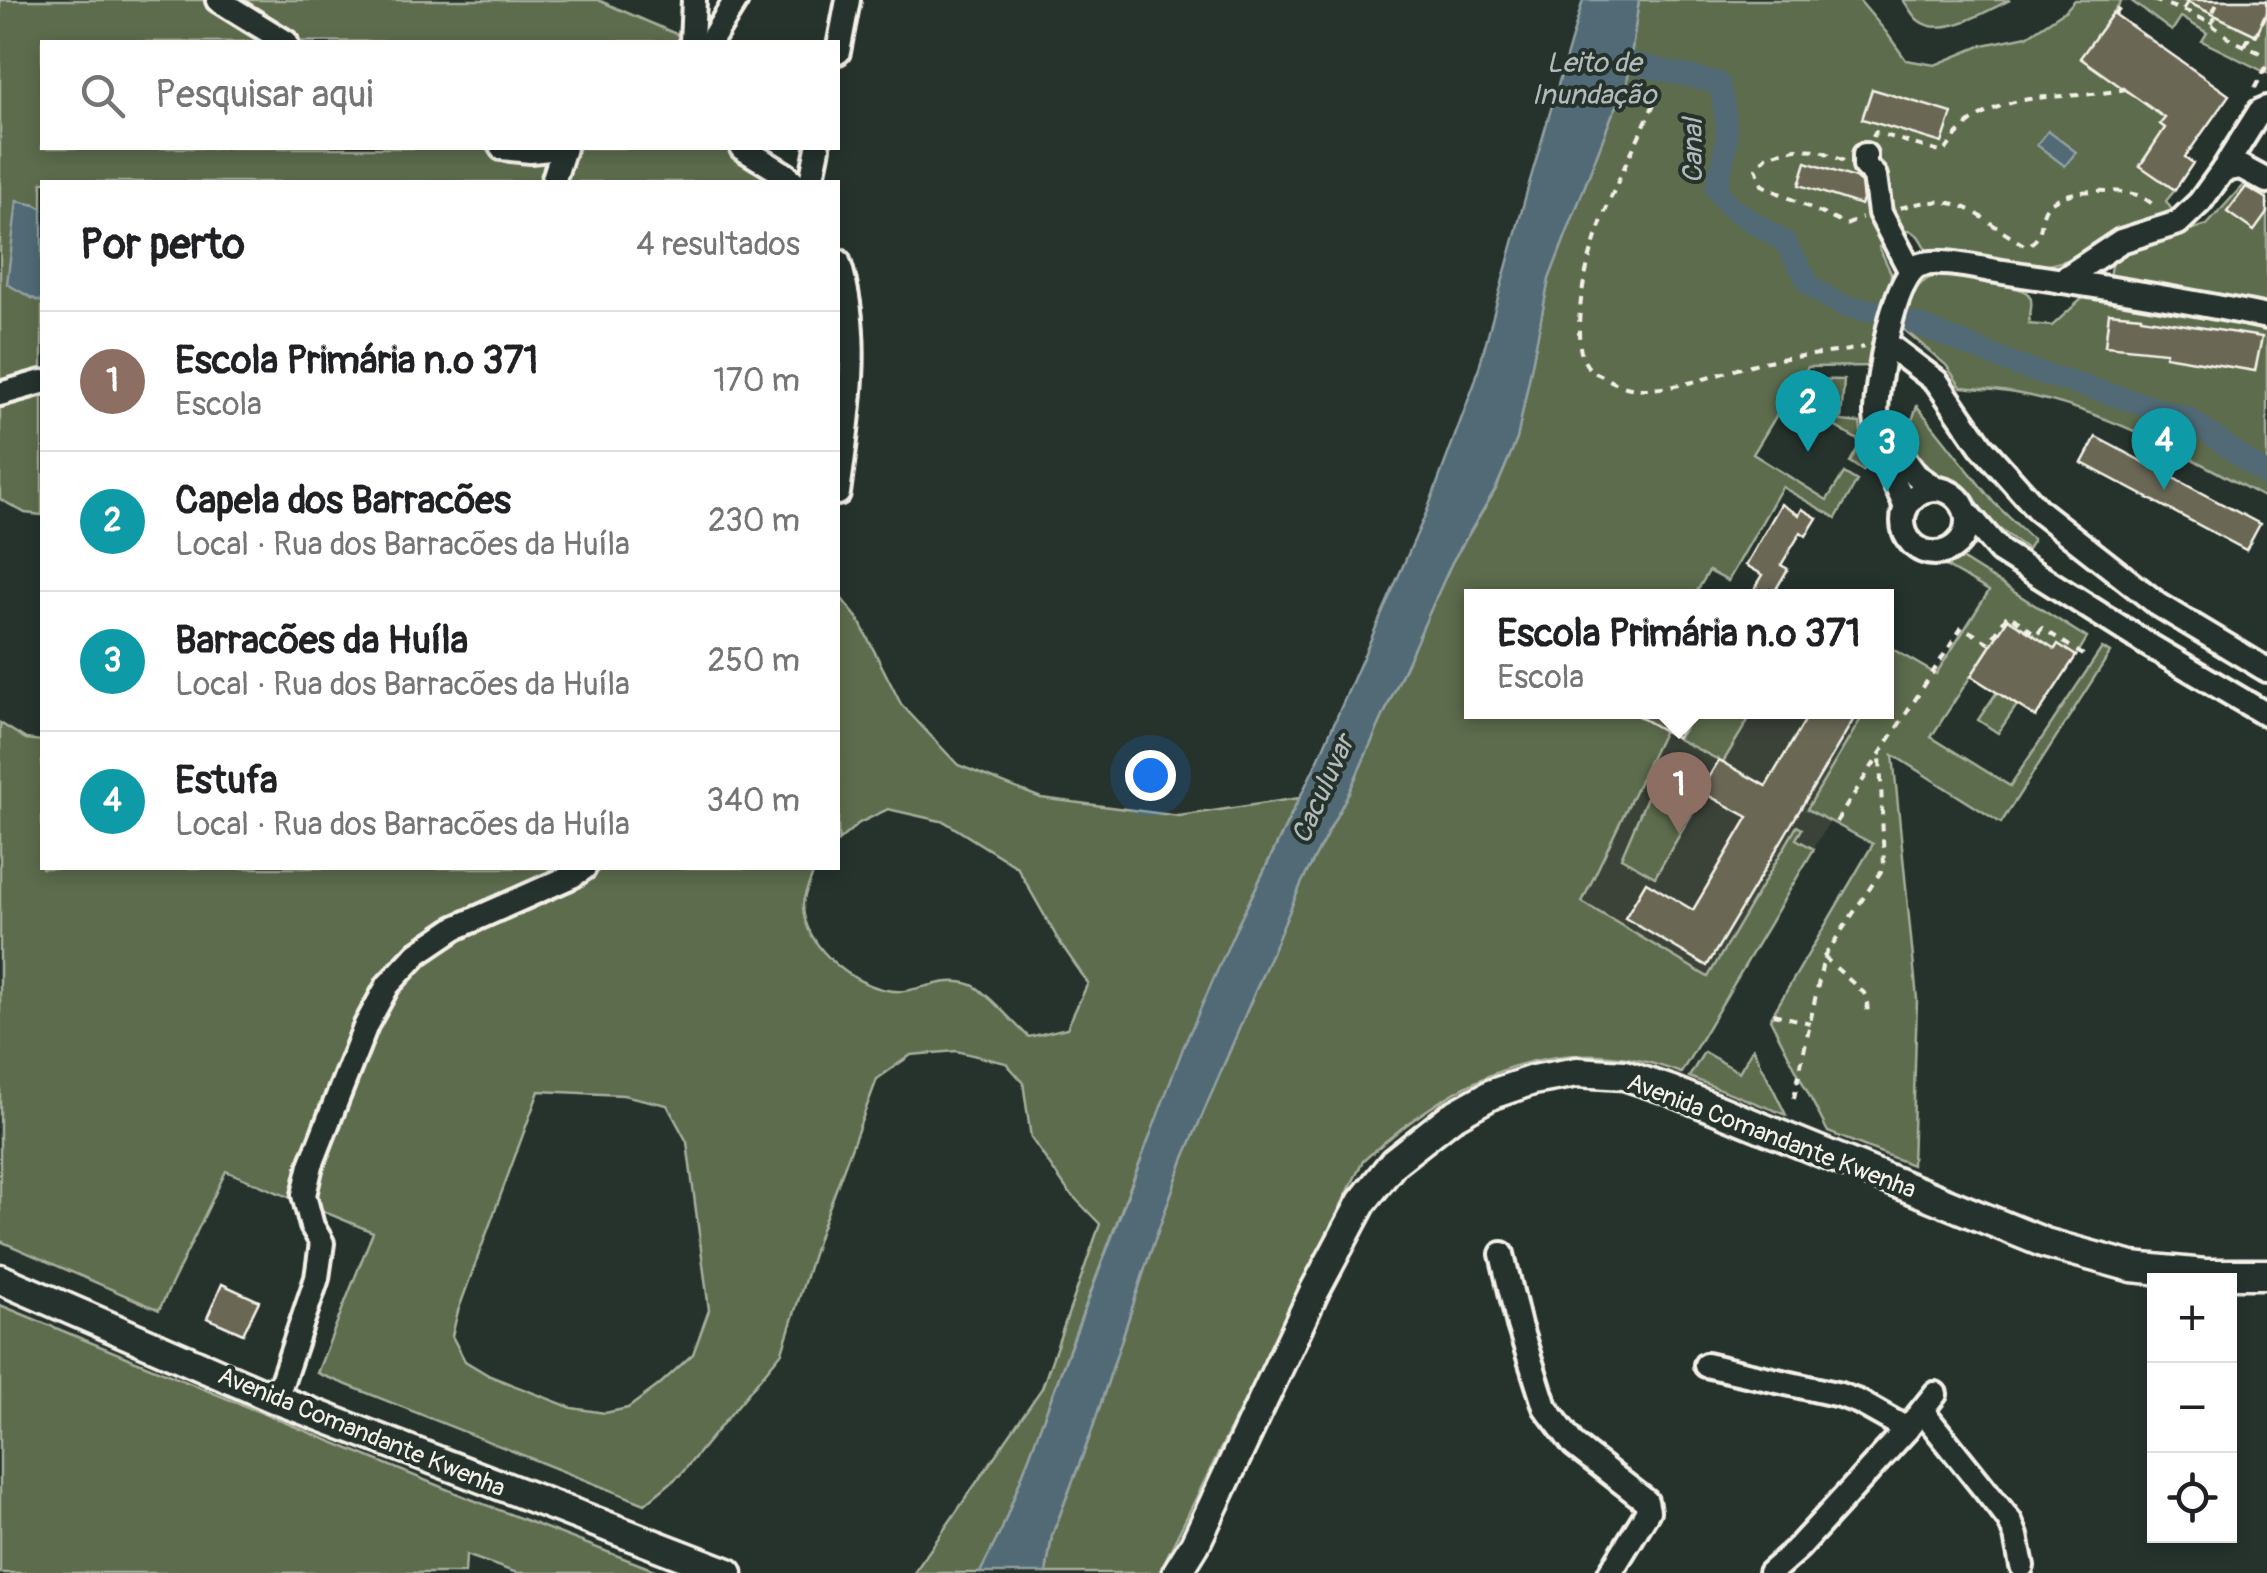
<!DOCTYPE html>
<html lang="pt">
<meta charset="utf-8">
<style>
:root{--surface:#fff;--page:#f6f6f6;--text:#202124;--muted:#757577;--line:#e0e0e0;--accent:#847042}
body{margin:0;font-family:Pangolin,sans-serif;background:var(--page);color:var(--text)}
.controls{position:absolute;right:30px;bottom:30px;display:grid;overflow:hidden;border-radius:0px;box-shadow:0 5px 15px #0003}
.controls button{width:90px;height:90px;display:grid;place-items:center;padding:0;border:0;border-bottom:2px solid var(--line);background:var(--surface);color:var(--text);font:50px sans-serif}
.you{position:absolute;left:1150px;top:775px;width:35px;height:35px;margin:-25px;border:8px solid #fff;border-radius:50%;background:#1a73e8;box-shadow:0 0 0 15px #1a73e833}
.badge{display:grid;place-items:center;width:65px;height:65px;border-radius:50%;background:var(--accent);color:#fff;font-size:32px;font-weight:700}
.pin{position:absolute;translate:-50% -82px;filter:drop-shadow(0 2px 5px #0008)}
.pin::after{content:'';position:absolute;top:52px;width:35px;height:30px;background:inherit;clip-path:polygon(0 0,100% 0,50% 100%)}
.popup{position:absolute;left:1464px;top:589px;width:430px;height:130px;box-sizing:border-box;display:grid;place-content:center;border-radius:0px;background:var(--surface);filter:drop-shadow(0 2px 8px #0005);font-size:32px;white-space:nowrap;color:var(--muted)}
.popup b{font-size:38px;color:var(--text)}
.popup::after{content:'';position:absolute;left:50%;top:100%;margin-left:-20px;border:20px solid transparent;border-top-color:var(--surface)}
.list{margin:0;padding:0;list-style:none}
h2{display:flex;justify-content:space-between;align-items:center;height:130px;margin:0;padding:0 40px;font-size:42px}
h2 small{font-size:32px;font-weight:400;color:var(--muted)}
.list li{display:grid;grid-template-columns:65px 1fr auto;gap:30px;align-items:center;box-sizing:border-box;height:140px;padding:0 40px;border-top:2px solid var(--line)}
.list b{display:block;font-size:38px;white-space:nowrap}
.list p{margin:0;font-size:32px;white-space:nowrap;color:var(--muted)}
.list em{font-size:32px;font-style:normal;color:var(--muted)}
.icon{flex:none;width:55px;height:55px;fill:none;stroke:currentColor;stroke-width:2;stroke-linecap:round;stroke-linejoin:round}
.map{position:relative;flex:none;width:2267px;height:1573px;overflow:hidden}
.search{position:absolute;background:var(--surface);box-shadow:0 5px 15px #0003;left:40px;top:40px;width:800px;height:110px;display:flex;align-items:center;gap:25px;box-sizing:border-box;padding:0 35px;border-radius:0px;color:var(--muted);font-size:38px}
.panel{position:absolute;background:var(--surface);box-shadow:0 5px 15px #0003;left:40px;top:180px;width:800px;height:690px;border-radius:0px}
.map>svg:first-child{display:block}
.built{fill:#3b4339}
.green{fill:#5d6c4e;stroke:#a8ae9b;stroke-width:2.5;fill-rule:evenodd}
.water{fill:#516a75;stroke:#92a0a3;stroke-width:2.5}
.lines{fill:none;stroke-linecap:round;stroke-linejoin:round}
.canal{stroke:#516a75;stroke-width:22}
.building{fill:#6b6854;stroke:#f4f1e8;stroke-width:2.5}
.minor-casing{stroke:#f4f1e8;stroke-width:30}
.major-casing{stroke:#f4f1e8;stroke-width:35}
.path{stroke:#f4f1e8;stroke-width:4;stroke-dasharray:8 8;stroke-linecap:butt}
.minor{stroke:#26332d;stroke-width:22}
.major{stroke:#26332d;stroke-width:28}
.labels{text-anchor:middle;stroke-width:8;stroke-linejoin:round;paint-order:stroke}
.street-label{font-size:25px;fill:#f4f1e8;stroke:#26332d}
.water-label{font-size:28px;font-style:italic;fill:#b3bbba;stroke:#26332d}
</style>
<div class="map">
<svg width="2267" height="1573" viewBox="0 0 2267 1573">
<rect width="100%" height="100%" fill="#26332d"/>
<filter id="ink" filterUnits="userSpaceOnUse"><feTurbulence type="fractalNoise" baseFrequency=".01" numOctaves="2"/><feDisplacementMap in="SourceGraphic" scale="20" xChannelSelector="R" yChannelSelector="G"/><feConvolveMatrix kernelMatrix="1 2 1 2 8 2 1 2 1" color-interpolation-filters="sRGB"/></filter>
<g filter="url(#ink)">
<path class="built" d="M1721,712H1875L1831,819L1681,1073L1636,1059L1604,1054L1569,1053L1534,1059L1506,1068L1594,908L1582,902L1586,891L1523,860L1664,730L1699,749Z"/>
<g class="green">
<path d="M0,0H598L692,41L42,42V148H742L794,182H42V209L35,205L17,202L32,298L42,302V515L25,513L0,499Z"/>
<path d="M1639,0H1859L1886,32L1906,60L1935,65L1983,45L2027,36L2066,10L2075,0H2122L2081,58L2165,118L2161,125L2191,148L2185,157L2158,139L2140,165L2175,190L2166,201L2172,210L2098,242L2068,260L2049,265L2024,266L1928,252C1926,250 1920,238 1918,236C1906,224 1887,236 1879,247L1891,273L1890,293L1875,336L1873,366L1808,367L1800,379L1844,380L1841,421L1860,423L1862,441L1870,460L1863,471L1850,462L1861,442L1787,398L1753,454L1827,500L1844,473L1857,481L1836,518L1782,487L1728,581L1709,571L1694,596H1472V712H1643L1640,717L1664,730L1582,902L1708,977L1797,826L1802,829L1796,839L1814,849L1681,1073C1558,1025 1455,1077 1363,1161L1159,1573H1046L1052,1536L1090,1436L1147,1262L1183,1160L1301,884L1350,790L1452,562L1496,489L1517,439L1549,279L1612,115L1626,90Z"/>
<path d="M1903,0H2010C1986,11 1942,40 1918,20C1912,15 1908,6 1903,0Z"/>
<path d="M2130,0H2267V73L2202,41L2207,33L2181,17L2172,31Z"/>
<path d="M2245,183L2267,192V307L2108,282L2112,260L2128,248L2207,225Z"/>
<path d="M1942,274C1958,277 2019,284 2028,294C2035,301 2029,316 2028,324L2052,326L2085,296L2101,295L2267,326V499C2188,456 2105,409 2016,393C1998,390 1979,389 1961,387L1946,365L1900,326C1908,302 1914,278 1942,274Z"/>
<path d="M1917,406L1994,503L2033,540L2027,549L1976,512L1962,491L1945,484L1920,461L1911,438L1910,426Z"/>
<path d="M1948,558L1963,560L2087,638L2076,656L2058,645L2033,683L2012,670L2034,635L2008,619L1931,737L2010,786L2102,648L2110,653L2001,823L1893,755L1917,999L1912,1165L1828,1132L1770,1019L1873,844L1807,809L1865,712H1886L1887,646L1936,674L1989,591L1940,563Z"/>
<path d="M838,594L858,619L901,704L958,765L1041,798L1179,816L1299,798L1234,933L1130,1187L1002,1529L980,1573H914L1042,1388L1100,1224L1068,1191L1031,1138L1023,1082L1006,1063L956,1051L911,1055L877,1079L820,1232L782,1352L681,1474L645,1504L317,1373L373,1232L226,1171L159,1310L0,1241V723L26,739L42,741V868H815C812,878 804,893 803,904C802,948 862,995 904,991C927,988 949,976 972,985C984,989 1017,1027 1029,1037L1067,1028L1088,983L1059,941L1017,867L945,822L888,809L859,823L838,841ZM539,1091L623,1095L667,1105L687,1142L709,1310L693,1354L659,1385L628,1408L605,1413L572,1408L490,1376L465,1361L452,1336L458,1311Z"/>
<path d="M1997,692L2017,705L1998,733L1978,720Z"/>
<path d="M1695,712H1753L1723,762L1678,739Z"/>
<path d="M1659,769L1704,793L1655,877L1621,858Z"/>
<path d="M1753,1048L1786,1115L1689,1077L1704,1052L1739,1072Z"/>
<path d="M0,1305L468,1498L662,1573H517L466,1555L465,1573H0Z"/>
</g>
<g class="water">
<path d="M1583,0H1639L1626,90L1612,115L1549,279L1517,439L1496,488L1452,562L1350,790L1301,884L1183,1160L1147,1262L1090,1436L1052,1535L1046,1573H980L1002,1529L1183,1048L1234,933L1318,760L1427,511L1475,382L1529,184Z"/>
<path d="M2048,131L2076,152L2065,166L2037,145Z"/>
<path d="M17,201L35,205L42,209V302L32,298L7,284Z"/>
</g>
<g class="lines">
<g class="canal">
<path d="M1607,45L1622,61L1719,83C1730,127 1729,145 1716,188L1730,207L1785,242L1810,285L1832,300L1848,307L1884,312"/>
<path d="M1914,323L2022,367L2188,418L2267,475"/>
</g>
</g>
<g class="building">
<path d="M2183,0H2267V12L2256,35Z"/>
<path d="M2113,13L2229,95L2185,157L2193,163L2175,190L2140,166L2165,128L2160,124L2165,118L2080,58Z"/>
<path d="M1872,89L1952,113L1942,143L1862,119Z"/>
<path d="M1806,162L1855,178L1861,183L1863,200L1861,205L1799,185Z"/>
<path d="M2246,187L2267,199V213L2254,231L2227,212Z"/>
<path d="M2109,313L2141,316V318L2262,337L2255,371L2165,356L2166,352L2105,346Z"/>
<path d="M2096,437L2260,524L2246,550L2082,463Z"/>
<path d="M1781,504L1799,515L1802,509L1817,518L1806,536L1801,532L1781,565L1788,569L1772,596H1750L1763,575L1746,565Z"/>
<path d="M2008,619L2055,649L2058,644L2076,656L2036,717L1971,676Z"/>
<path d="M1631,712H1678L1688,717L1677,738Z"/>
<path d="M1810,712H1858L1707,966L1625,918L1646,882L1693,910L1748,817L1700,791L1719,760L1766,786Z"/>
<path d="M222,1284L259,1301L243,1334L207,1318Z"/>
</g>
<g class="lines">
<g class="minor-casing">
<g id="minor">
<path d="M218,0L286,42"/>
<path d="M692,42L694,0"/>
<path d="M710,42L736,0"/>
<path d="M838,52L848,0"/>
<path d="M502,148L530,151L560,148"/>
<path d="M742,148L786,175L794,182"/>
<path d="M1865,155V166L1875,176L1880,213L1910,270"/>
<path d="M2223,170L2241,167L2267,181"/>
<path d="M553,182L564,148"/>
<path d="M811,182L818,148"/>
<path d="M838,261C863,335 848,417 838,493"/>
<path d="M2061,281L2121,241L2178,223L2200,202L2223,170L2260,111L2267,108"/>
<path d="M1886,343L1937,382L1981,446L2039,511L2159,605L2267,670"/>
<path d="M0,394L42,382"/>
<path d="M1888,437L1916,475L1936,489"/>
<circle cx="1935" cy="521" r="32"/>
<path d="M1906,508C1898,487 1885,466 1881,444C1879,435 1876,424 1876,414C1876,387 1893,273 1920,265C1941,258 1981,269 2003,272C2091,285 2180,299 2267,317"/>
<path d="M1968,514L2000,551L2147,644L2267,715"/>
<path d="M1502,1254L1519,1325L1545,1407L1574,1445L1646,1501L1648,1511L1610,1573"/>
<path d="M1706,1365L1840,1395L1859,1402L1907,1429"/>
<path d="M276,1399L317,1278L322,1243L312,1226L304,1195L311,1165L366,1025L388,985L418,953L455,928L572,876L584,868"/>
<path d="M1922,1411L2010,1521L2016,1536L2022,1566"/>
<path d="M1770,1573L1798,1548L1907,1429L1935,1394"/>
</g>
</g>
<g class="major-casing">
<g id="major">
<path d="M0,1279L276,1399L728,1573"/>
<path d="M1177,1573L1195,1544L1314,1292L1362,1202L1394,1162L1451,1117L1492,1094L1533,1080L1577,1072L1624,1075L1669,1090L2045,1243L2132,1267L2205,1274H2267"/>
</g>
</g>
<g class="path">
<path d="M2153,0L2191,13L2208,22L2232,40L2267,56"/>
<path d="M2183,10L2188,2L2191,3L2193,0"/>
<path d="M2115,14L2125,0"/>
<path d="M2211,24L2216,16L2212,14L2219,0"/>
<path d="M2245,45L2252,33L2256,35L2267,12"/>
<path d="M2255,88L2267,65"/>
<path d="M1654,104C1622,174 1581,247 1579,326C1579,341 1579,358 1590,369C1594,373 1599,374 1604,377C1614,383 1627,389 1639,389C1680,390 1720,373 1758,363C1793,355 1829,355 1864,347"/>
<path d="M1873,137L1875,132L1943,153C1949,147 1952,140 1958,134C2006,84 2066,103 2125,89"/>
<path d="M1844,161L1819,150L1796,149L1768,155L1756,168L1762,185L1846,225L1862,218"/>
<path d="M1900,208C1966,189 1974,217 2026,246C2047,237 2037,220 2047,207C2062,187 2116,189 2137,195C2145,198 2151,203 2157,207"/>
<path d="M1836,822L1962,627L1989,643L2008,614L2037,635L2042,628L2088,658"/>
<path d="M1824,957L1864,993L1868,1003L1867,1013"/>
<path d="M1773,1014L1810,1023"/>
<path d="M1794,1098L1824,957L1884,867L1880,754"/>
</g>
<use href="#minor" class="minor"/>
<use href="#major" class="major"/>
</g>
</g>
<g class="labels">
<g class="street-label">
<text transform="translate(1772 1135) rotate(21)" y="9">Avenida Comandante Kwenha</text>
<text transform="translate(362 1431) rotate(22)" y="9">Avenida Comandante Kwenha</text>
</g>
<g class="water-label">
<text x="1594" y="72">Leito de<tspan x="1594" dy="32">Inundação</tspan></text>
<text transform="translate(1692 151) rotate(-90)" y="10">Canal</text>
<text transform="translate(1322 789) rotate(-66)" y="10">Caculuvar</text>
</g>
</g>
</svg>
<div class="controls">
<button>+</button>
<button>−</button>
<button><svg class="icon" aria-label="locate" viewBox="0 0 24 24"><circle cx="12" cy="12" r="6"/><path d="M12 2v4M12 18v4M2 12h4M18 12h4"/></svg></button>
</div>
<div class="you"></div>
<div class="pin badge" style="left:1679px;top:834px;background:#8d6e63">1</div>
<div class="popup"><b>Escola Primária n.º 371</b>Escola</div>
<div class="pin badge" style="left:1808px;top:452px;background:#0f9aa8">2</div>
<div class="pin badge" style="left:1887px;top:492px;background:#0f9aa8">3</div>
<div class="pin badge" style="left:2164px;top:490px;background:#0f9aa8">4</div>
<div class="search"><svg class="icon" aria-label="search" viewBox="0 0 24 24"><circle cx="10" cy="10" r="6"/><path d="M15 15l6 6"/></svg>Pesquisar aqui</div>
<section class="panel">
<h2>Por perto<small>4 resultados</small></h2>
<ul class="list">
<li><span class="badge" style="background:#8d6e63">1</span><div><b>Escola Primária n.º 371</b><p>Escola</p></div><em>170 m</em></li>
<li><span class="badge" style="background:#0f9aa8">2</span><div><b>Capela dos Barracões</b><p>Local · Rua dos Barracões da Huíla</p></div><em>230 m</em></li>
<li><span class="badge" style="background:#0f9aa8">3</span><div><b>Barracões da Huíla</b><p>Local · Rua dos Barracões da Huíla</p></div><em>250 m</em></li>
<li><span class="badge" style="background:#0f9aa8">4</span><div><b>Estufa</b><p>Local · Rua dos Barracões da Huíla</p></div><em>340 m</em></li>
</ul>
</section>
</div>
